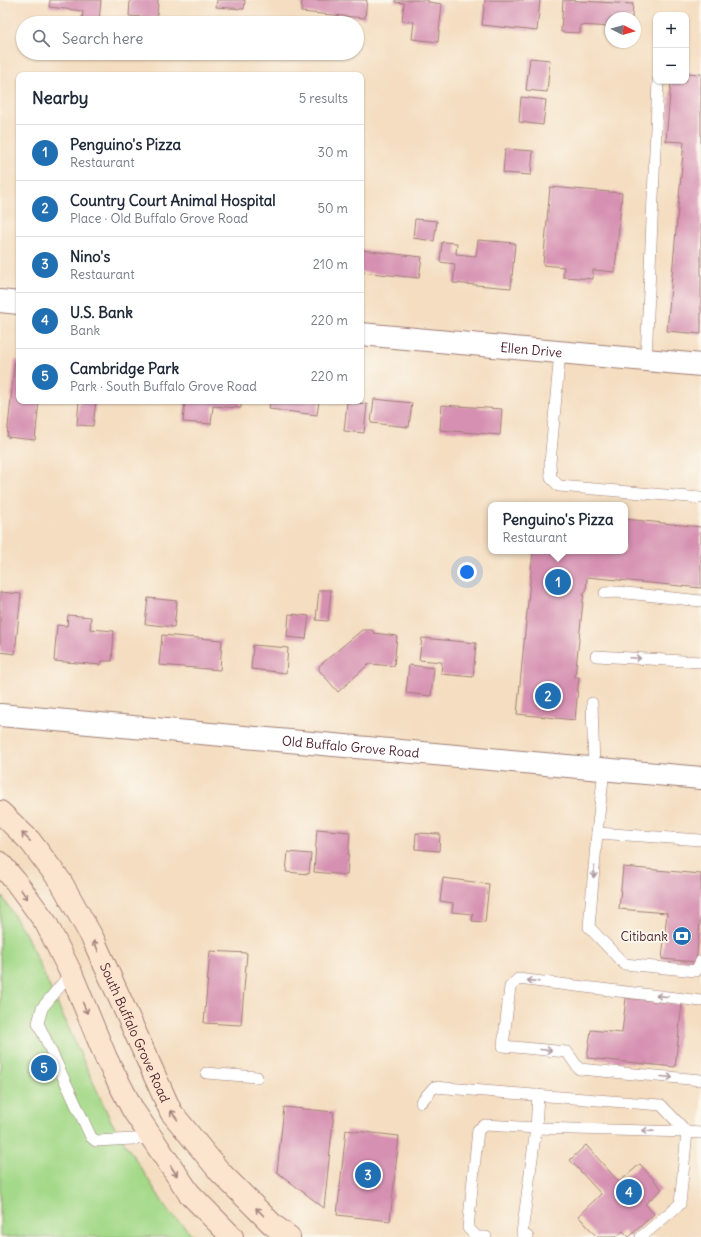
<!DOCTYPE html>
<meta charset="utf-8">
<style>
:root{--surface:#fff;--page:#f2f2f3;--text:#1f2937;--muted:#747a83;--line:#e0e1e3;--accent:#1f6fb2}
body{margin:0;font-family:Delius,sans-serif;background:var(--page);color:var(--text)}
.controls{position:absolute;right:12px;top:12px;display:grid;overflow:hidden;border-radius:8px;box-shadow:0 1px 3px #0004}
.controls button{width:36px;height:36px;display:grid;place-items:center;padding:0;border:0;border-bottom:1px solid var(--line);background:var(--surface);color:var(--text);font:20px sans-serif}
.compass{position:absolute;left:605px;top:12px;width:36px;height:36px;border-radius:50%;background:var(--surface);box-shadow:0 1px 3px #0004;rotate:95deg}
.you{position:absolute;left:467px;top:572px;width:14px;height:14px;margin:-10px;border:3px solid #fff;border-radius:50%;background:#1a73e8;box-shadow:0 0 0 6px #1a73e833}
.badge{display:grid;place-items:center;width:26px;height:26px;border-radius:50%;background:var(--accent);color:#fff;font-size:13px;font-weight:700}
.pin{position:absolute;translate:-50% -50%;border:2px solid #fff;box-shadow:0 1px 4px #0006}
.popup{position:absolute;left:488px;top:502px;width:140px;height:52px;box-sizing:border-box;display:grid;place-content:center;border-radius:8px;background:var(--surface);filter:drop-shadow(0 1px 3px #0005);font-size:13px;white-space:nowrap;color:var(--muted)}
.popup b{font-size:15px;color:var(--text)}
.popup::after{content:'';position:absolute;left:50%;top:100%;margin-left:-8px;border:8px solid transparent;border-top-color:var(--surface)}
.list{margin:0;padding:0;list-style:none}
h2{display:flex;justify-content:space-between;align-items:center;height:52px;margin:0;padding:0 16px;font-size:17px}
h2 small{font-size:13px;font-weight:400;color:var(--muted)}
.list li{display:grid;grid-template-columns:26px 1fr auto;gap:12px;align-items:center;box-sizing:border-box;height:56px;padding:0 16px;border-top:1px solid var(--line)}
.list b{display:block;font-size:15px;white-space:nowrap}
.list p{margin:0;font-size:13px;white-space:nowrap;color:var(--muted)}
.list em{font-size:13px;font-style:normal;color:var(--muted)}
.icon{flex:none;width:22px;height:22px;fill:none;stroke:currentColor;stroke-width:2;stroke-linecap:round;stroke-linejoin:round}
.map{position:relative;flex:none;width:701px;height:1237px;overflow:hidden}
.search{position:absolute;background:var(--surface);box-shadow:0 1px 3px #0004;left:16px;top:16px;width:348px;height:44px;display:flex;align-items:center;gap:10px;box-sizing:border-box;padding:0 14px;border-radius:22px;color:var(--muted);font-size:15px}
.panel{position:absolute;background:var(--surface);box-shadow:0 1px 3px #0004;left:16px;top:72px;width:348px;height:332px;border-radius:8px}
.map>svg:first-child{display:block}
.green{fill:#a4d989;stroke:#777c5a}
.building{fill:#d690b1}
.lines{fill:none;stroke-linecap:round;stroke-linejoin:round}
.lane-casing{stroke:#9f7e76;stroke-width:12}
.street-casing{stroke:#9f7e76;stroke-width:24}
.secondary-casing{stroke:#9f7e76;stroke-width:24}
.lane{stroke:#fff;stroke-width:11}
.street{stroke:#fff;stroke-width:22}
.secondary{stroke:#fce5cf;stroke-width:22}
.oneway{stroke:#ae9aa0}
.oneway2{stroke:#a3827d}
.labels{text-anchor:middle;stroke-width:4;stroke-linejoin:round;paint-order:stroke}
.street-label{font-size:13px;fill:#4a1f2b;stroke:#fbf7ec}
.poi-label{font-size:13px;fill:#4a1f2b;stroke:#fbf7ec;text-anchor:end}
</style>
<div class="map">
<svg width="701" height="1237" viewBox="0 0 701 1237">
<rect width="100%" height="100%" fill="#fbf7ec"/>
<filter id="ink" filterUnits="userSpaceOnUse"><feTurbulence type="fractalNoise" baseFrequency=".025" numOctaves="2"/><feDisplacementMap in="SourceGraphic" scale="8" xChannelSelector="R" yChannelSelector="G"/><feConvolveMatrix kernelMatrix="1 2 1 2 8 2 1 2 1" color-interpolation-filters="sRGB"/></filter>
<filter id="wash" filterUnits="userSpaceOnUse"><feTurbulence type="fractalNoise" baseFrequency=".012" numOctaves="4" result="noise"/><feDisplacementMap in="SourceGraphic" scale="16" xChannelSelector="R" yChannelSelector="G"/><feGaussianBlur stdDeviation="0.9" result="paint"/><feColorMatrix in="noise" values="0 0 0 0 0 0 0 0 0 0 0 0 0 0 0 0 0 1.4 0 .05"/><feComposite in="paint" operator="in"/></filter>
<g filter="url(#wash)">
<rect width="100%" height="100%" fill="#f4ddc0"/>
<path class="green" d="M2,896L26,935L111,1121L169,1212L195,1237H0V917Z"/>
<g id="blocks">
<g class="building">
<path d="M50,0H101L99,21L82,19L83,11L49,7Z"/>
<path d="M130,0H158L157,18L129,16Z"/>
<path d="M217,0H245L244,9L216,7Z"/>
<path d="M302,0H367L365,18L301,12Z"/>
<path d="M395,0H428V2L442,4L438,42L412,39L414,22L402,21L404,3L395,2Z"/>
<path d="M485,0H540L537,31L482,25Z"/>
<path d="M563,0L633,4L632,18H611V27L580,25V33L561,32Z"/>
<path d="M530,58L550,60L547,92L526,90Z"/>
<path d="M686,73L701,74V334L667,331L684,142L666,141L671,81H686Z"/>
<path d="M521,97L546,100L543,125L519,122Z"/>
<path d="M505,149L533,151L531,175L503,173Z"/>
<path d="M550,187L622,193L615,272L593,270V279L563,277L564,267L543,265Z"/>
<path d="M415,219L437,221L434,241L413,238Z"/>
<path d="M478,240L515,243L511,288L453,283L455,264L440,262L442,242L457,243L456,254L476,256Z"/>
<path d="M361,250L422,257L419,278L361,272Z"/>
<path d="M15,360L19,361V401H39L35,440L7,437Z"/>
<path d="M374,399L412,403L409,427L371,423Z"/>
<path d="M79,401H96L93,426L77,425Z"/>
<path d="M185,401H241V408L213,406L211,424L183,422Z"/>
<path d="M270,401H319L317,415L269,409Z"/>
<path d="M347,402L367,404L364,433L344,431Z"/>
<path d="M442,405L502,409L500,435L440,430Z"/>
<path d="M625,519L701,527V588L587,577L586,592H584L575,677H579L575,720L517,714L533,551H625Z"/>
<path d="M319,590H331L328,621L316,620Z"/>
<path d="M0,592L21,594L15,654L0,652Z"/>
<path d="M148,598L177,601L174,627L145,624Z"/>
<path d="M289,614L309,616L306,639L287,637Z"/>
<path d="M68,615L91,617L90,629L114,631L112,661H102L101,665L54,661L57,625L67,626Z"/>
<path d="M362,630H372L374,633L397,636L394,666L369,664L338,692L319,670V666Z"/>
<path d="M162,635L222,640L220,670L159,665Z"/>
<path d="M422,638L476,643L473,677L441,674L442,662L419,660Z"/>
<path d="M253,645L288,648L286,673L251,669Z"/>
<path d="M409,665L434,668L431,696L406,693Z"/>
<path d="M317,829L350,832L347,875L314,872Z"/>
<path d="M416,833L440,834L439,851L415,849Z"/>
<path d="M288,852L311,854L309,874L286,872Z"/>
<path d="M623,867L701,874V913L696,962L662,959L667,913L619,909Z"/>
<path d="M443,878L489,884L485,922L472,921L473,914L452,912L453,903L440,901Z"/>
<path d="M210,951L247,953L241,1025L204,1023Z"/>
<path d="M626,998L682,1004L675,1067L587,1058L591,1030L622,1033Z"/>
<path d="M284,1107L334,1112L324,1208L277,1172Z"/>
<path d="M346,1130L399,1136L390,1221L337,1215Z"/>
<path d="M586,1145L619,1182L640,1164L662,1189L645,1204L654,1214L629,1237L623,1231L616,1237H597L578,1216L601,1194L570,1160Z"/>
</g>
</g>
</g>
<g filter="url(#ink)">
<use href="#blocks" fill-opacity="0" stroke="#9f7e76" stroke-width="1"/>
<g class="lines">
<g class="lane-casing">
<g id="lane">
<path d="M560,352L550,463L551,478L559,486L701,498"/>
<path d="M646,360L658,81"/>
<path d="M605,593L617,592L701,601"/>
<path d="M596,656L701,662"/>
<path d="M592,703L594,768"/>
<path d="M604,769L597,833L701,840"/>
<path d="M597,833L589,927L624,964L696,971L701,961"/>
<path d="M71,973L42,1008L38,1023L91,1137L96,1141L152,1138"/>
<path d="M701,1001L518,979L510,987L503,1046L567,1052L579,1069L701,1080"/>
<path d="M206,1073L257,1077"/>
<path d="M421,1102L434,1087L661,1105L687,1132"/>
<path d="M486,1237H477L468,1228L478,1130L485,1125L536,1128L687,1132"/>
<path d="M528,1237L522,1233L536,1128L538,1095"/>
<path d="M641,1237L680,1204L687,1132L701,1133"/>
</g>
</g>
<g class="street-casing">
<g id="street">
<path d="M0,301L19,303"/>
<path id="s1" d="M361,334L701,365"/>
<path id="s2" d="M0,715L701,778"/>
</g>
</g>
<g class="secondary-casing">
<g id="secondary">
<path id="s3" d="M0,812L30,841L61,882L93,939L171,1112L220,1172L273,1225L289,1237"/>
<path d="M0,863L16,882L46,923L71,973L106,1058L133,1110L189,1193L232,1237"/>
</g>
</g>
<use href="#lane" class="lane"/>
<use href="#street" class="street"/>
<use href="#secondary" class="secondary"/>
</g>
<defs><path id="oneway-shaft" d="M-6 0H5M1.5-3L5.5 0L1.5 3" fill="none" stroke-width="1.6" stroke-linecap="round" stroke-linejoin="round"/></defs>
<g class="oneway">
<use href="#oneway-shaft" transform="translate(635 658) rotate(3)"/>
<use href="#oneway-shaft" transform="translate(594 872) rotate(95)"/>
<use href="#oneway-shaft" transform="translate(533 981) rotate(-173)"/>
<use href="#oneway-shaft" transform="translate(662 996) rotate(-173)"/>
<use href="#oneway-shaft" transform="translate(546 1050) rotate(5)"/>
<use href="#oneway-shaft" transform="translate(667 1077) rotate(5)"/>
<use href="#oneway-shaft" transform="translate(648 1131) rotate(-178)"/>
</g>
<g class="oneway2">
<use href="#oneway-shaft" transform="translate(26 837) rotate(-135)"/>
<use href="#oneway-shaft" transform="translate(24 894) rotate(54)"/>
<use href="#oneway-shaft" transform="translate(96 946) rotate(-114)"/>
<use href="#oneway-shaft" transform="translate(85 1008) rotate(68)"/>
<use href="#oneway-shaft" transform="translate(174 1115) rotate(-126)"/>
<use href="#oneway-shaft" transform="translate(174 1171) rotate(57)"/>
<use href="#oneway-shaft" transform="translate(260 1212) rotate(-135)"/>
</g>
</g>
<defs>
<g id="bank-disc" transform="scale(1)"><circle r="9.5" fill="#1f6fb2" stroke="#fbf7ec"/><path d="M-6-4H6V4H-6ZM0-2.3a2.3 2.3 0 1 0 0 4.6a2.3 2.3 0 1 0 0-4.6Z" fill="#fff"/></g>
</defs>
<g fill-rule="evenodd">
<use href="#bank-disc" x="682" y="936"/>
</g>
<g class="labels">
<g class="street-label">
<text dy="5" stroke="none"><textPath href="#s1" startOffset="171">Ellen Drive</textPath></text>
<text dy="5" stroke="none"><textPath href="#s2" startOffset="352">Old Buffalo Grove Road</textPath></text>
<text dy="5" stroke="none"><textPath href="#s3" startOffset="261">South Buffalo Grove Road</textPath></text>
</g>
<g class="poi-label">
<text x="668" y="941">Citibank</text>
</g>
</g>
</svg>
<div class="controls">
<button>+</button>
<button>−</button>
</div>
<svg class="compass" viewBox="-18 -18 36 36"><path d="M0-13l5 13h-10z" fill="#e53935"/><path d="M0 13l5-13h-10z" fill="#747a83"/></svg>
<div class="you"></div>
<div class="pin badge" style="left:558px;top:582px">1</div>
<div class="popup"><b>Penguino's Pizza</b>Restaurant</div>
<div class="pin badge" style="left:548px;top:696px">2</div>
<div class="pin badge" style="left:368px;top:1175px">3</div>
<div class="pin badge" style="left:629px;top:1192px">4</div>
<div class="pin badge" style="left:44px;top:1068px">5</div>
<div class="search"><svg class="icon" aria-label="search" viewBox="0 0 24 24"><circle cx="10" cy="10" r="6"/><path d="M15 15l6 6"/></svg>Search here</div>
<section class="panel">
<h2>Nearby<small>5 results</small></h2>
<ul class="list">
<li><span class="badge">1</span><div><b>Penguino's Pizza</b><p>Restaurant</p></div><em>30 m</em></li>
<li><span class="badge">2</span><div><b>Country Court Animal Hospital</b><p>Place · Old Buffalo Grove Road</p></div><em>50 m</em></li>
<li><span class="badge">3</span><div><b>Nino's</b><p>Restaurant</p></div><em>210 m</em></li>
<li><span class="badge">4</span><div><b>U.S. Bank</b><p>Bank</p></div><em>220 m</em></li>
<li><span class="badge">5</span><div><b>Cambridge Park</b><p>Park · South Buffalo Grove Road</p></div><em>220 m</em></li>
</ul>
</section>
</div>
